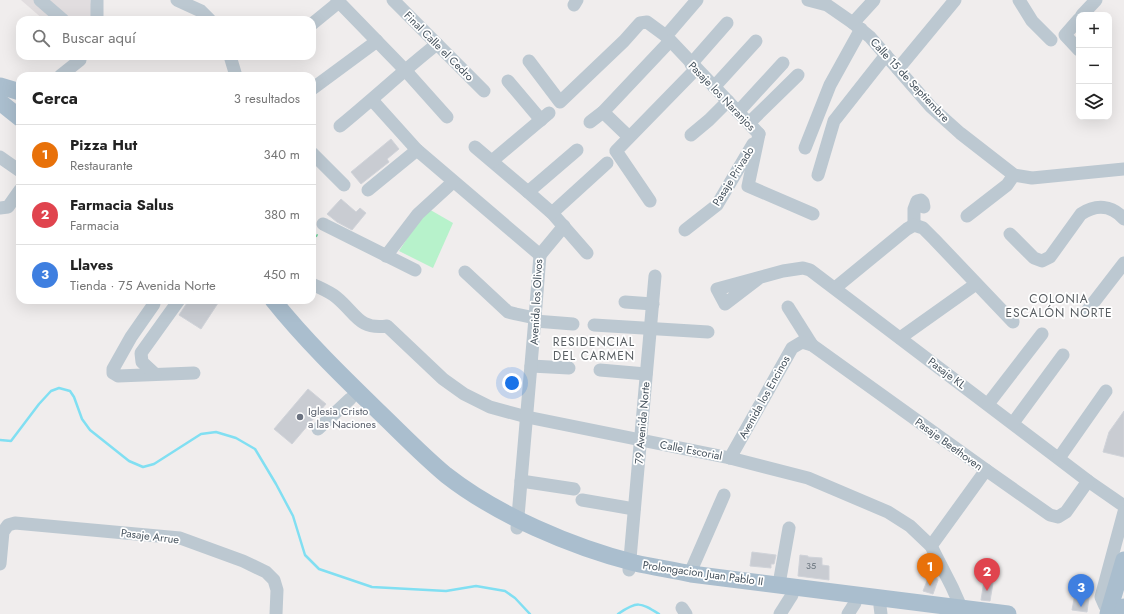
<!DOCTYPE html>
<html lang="es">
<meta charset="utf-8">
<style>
:root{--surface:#fff;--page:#f6f6f6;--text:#222;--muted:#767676;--line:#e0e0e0;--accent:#0c75ea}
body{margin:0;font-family:Jost,sans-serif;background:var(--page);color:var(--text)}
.controls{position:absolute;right:12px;top:12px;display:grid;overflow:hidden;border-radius:8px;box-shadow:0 4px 16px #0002}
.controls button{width:36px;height:36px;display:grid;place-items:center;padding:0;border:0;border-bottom:1px solid var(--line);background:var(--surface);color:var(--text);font:20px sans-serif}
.you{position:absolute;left:512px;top:383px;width:14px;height:14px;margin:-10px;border:3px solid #fff;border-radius:50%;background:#1a73e8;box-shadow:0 0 0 6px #1a73e833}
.badge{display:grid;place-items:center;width:26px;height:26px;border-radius:50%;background:var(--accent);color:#fff;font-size:13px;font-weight:700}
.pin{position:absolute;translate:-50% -33px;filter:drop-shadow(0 1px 2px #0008)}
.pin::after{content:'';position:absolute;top:21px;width:14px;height:12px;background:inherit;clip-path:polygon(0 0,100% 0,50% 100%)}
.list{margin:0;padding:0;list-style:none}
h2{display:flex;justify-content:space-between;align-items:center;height:52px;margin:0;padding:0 16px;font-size:17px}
h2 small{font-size:13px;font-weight:400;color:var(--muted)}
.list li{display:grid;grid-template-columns:26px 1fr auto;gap:12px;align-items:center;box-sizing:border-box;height:60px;padding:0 16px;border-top:1px solid var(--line)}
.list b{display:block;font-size:15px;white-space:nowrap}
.list p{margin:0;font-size:13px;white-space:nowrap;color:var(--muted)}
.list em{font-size:13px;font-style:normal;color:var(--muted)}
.icon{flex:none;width:22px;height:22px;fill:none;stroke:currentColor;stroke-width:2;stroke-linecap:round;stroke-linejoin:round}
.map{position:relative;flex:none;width:1124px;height:614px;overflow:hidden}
.search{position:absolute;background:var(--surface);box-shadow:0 4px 16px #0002;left:16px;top:16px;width:300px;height:44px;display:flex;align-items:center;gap:10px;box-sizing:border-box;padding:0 14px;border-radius:12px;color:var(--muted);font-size:15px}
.panel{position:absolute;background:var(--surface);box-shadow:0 4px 16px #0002;left:16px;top:72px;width:300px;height:232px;border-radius:12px}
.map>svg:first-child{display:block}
.education{fill:#e1dddf}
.green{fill:#b7f2cb}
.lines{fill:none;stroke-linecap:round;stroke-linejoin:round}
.stream{stroke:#81dff2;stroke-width:2.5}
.building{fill:#c9ccd2;stroke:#d0d3d9}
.path{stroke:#6dd29c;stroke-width:1.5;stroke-dasharray:3 2;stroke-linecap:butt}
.minor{stroke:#bcc8d1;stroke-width:13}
.major{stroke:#aabece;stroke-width:17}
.worship-dot{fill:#6b7280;stroke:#fff;stroke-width:1.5}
.labels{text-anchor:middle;stroke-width:3.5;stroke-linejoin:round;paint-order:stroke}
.number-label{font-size:9px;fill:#65707a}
.street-label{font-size:11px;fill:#44515c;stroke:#fff}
.worship-label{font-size:11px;fill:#5b616d;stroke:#fff;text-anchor:start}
.neighbourhood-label{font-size:12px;letter-spacing:1px;fill:#595e62;stroke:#fff}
</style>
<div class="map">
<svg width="1124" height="614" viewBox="0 0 1124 614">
<rect width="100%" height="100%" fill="#f0eded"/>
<path class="education" d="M21,0H90L93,14L92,20H44Z"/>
<path class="green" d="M427,208L453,223L433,268L399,251Z"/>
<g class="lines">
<g class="stream">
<path d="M0,440L11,441L39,404L51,391L59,388L70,391L74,397L82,419L90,430L129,461L143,467L154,464L201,434L216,432L236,438L255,449L276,484L293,516L305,555L319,569L372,587L446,591L476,586L505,591L515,598L530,614"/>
<path d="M618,614C637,601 640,602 659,614"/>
</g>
</g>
<g class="building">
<path d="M391,139L399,149L387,159L389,162L361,184L351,172Z"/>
<path d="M341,199L356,212L360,208L366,213L352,230L337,222L327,214Z"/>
<path d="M189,300H220L201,329L179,315Z"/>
<path d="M308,389L326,404L292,444L274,429Z"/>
<path d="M1124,411V457L1103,452L1109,432Z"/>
<path d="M752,552L776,555L774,564H771V568L750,566Z"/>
<path d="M800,555L808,556V557L822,558V565L829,566V580L798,576Z"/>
<path d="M931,571L938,580L933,594L923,591Z"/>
<path d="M984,581L993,583L990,601L981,600Z"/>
<path d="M1076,588L1090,590L1087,612L1072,610Z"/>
</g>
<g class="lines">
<path class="path" d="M312,246L318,233"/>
<g class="minor">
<path d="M40,0L63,20"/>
<path d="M177,0L201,11L210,20"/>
<path d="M337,0L405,70L447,117"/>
<path d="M393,0L484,91"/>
<path d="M697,0L666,36L759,134"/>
<path d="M808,0L827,5L853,23L870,37L931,107L960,133L1014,175L1032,178L1124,169"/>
<path d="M1019,0L1032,21L1051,40"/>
<path d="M574,5L577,0"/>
<path d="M1082,15L1096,0"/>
<path d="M1079,19L1065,35L1079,50"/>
<path d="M97,20V0"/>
<path d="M853,23L874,0"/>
<path d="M312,24L339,2"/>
<path d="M230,56L236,76"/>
<path d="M529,61L560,102L624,41L640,23L647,22L666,36"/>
<path d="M691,64L727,23"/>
<path d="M898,69L955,0"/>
<path d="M60,76L80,60"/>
<path d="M508,81L541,120"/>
<path d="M714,87L756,41"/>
<path d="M312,89L377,41"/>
<path d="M372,100L417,150L540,255"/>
<path d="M603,112L629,137"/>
<path d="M738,112L783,63"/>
<path d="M590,122L603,112L670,41"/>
<path d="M749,123L798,75"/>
<path d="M340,126C373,99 404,70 437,44"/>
<path d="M759,134L748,186L813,214"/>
<path d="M691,135L709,120L728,101"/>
<path d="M475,147L528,192L552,213L587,253"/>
<path d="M805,148L830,85L861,29"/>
<path d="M312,153L344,185"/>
<path d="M0,157L20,171"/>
<path d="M492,161L549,113"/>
<path d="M818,175L834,121L886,55"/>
<path d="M368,190L417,150"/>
<path d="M528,192L577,150"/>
<path d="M650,201L616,151L696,69"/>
<path d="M0,208L8,207L20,190"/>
<path d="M552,213L607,163"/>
<path d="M967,216L1007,185L1014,175"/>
<path d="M323,224L415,270"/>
<path d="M914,225L923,228L934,239L1013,322"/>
<path d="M914,225V209L917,201L921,200L923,202L924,207"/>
<path d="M685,230L717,205L753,144"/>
<path d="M1010,234L1034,258L1042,261L1050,257L1081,214C1096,204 1112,205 1124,219"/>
<path d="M540,255L564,226"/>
<path d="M386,256L418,214L453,182"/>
<path d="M465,272L508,312L516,314L535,318"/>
<path d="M759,278L725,304L717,289L783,271L803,268L810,270L1088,481L1124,506"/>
<path d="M312,284C320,288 330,292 336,297C356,313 358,330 387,326L443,379L464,394L490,407L527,417L730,458L808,478L888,512L910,526L931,546L952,587L964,614"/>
<path d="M835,288L907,229L914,225"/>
<path d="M625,302L653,304"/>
<path d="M154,304L131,337L113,369V373L118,376L194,373"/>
<path d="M788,307L812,345"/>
<path d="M1087,311L1124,263"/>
<path d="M535,321L573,324"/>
<path d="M594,325L708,332"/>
<path d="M900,338L976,284"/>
<path d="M531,366L569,368"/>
<path d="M600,370L646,374"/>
<path d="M155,374L142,362L141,353L179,300"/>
<path d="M988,404L1042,334"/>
<path d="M1013,423L1063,355"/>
<path d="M318,429L350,399"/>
<path d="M730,458L792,348L802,342L812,345L986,470L1050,515L1058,517L1066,512L1088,481"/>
<path d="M1059,458L1106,391"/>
<path d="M521,481L574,489"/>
<path d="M582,500L634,509"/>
<path d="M517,528L535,318L540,255"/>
<path d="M931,546L986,470"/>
<path d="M0,564L3,532L8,525L15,523L180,538L243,561L266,572L274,580L277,590L276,614"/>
<path d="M629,570L655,276"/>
<path d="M690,573L724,495"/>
<path d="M779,584L789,528"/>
<path d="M880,606L881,614"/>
<path d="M682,608L686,614"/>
<path d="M1110,610L1105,606L1101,597L1124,512"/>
<path d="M780,614L792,595"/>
<path d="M848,614L855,603"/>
</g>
<g class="major">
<path d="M0,86L20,92"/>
<path d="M0,102L20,118"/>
<path d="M273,300C304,339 342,376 377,410C400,432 422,455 446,475C497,515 572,547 635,563C653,567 672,570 691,574L1008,614"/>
<path d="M1108,614L1124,560"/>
<path d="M1122,614L1124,607"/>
</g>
</g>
<circle class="worship-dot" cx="300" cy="417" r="4"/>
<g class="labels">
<g class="number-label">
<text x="811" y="569">35</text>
</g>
<g class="street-label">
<text transform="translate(439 46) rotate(45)" y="4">Final Calle el Cedro</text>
<text transform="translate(910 80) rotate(47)" y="4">Calle 15 de Septiembre</text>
<text transform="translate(722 96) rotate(46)" y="4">Pasaje los Naranjos</text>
<text transform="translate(733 176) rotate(-58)" y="4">Pasaje Privado</text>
<text transform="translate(536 302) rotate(-87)" y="4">Avenida los Olivos</text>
<text transform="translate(947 373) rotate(37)" y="4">Pasaje KL</text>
<text transform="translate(764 397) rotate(-61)" y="4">Avenida los Encinos</text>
<text transform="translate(642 423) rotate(-85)" y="4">79 Avenida Norte</text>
<text transform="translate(949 444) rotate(36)" y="4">Pasaje Beethoven</text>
<text transform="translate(691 450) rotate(11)" y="4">Calle Escorial</text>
<text transform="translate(150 536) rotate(7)" y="4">Pasaje Arrue</text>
<text transform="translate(703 573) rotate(8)" y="4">Prolongacion Juan Pablo II</text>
</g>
<g class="worship-label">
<text x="308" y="415">Iglesia Cristo<tspan x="308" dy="13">a las Naciones</tspan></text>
</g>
<g class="neighbourhood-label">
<text x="1059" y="303">COLONIA<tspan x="1059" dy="14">ESCALÓN NORTE</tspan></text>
<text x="594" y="346">RESIDENCIAL<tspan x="594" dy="14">DEL CARMEN</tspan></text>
</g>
</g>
</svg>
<div class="controls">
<button>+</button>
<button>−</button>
<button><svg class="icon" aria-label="layers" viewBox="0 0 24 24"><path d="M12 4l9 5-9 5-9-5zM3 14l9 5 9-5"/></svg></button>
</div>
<div class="you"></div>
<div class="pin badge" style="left:930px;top:586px;background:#e8710a">1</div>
<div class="pin badge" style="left:987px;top:591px;background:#e0444e">2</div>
<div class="pin badge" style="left:1081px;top:607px;background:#3f7fe0">3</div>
<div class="search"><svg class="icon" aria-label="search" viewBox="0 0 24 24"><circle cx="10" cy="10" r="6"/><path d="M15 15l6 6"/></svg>Buscar aquí</div>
<section class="panel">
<h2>Cerca<small>3 resultados</small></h2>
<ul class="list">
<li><span class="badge" style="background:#e8710a">1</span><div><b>Pizza Hut</b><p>Restaurante</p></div><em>340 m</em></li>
<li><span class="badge" style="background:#e0444e">2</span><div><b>Farmacia Salus</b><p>Farmacia</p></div><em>380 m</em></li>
<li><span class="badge" style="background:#3f7fe0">3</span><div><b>Llaves</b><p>Tienda · 75 Avenida Norte</p></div><em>450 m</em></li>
</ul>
</section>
</div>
